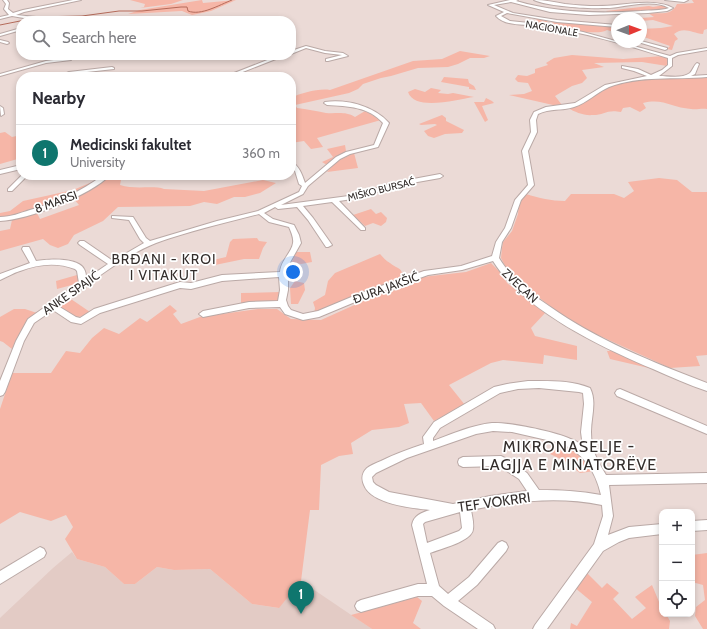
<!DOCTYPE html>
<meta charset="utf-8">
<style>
:root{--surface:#fff;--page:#f2f2f3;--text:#2b2b33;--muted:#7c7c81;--line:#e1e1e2;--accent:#0f766e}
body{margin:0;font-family:Cabin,sans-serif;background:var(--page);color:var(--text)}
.controls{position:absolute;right:12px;bottom:12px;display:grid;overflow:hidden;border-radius:8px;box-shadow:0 2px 6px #0003}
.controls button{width:36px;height:36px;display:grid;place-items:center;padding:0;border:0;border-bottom:1px solid var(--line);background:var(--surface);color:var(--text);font:20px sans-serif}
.compass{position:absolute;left:611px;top:12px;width:36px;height:36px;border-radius:50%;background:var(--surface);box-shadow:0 2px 6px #0003;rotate:89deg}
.you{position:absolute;left:293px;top:272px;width:14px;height:14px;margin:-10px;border:3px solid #fff;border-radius:50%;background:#1a73e8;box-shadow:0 0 0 6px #1a73e833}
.badge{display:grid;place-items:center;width:26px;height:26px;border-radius:50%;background:var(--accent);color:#fff;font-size:13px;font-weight:700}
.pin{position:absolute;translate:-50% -33px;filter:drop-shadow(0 1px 2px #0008)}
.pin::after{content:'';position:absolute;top:21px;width:14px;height:12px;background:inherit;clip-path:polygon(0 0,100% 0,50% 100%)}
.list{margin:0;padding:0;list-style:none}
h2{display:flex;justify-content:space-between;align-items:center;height:52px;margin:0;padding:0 16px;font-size:17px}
h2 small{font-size:13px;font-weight:400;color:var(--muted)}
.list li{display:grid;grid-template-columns:26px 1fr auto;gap:12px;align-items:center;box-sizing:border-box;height:56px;padding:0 16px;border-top:1px solid var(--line)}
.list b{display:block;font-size:15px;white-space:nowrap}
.list p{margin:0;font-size:13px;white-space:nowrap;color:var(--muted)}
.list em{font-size:13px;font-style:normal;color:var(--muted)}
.icon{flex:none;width:22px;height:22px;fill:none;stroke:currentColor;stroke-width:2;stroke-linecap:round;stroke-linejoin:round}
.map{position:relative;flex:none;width:707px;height:629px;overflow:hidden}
.search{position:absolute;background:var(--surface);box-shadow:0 2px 6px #0003;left:16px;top:16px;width:280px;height:44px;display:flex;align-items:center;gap:10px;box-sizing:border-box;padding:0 14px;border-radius:16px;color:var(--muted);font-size:15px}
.panel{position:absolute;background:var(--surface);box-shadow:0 2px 6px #0003;left:16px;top:72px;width:280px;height:108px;border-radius:16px}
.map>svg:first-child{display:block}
.built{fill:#e3cbc5}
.green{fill:#f6b6a7}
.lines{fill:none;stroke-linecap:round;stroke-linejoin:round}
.stream{stroke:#b56b5a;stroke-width:1}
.minor-casing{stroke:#baa9a6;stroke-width:2}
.minor{fill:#fff;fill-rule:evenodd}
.labels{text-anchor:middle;stroke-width:3.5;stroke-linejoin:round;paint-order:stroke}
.far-street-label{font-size:10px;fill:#342e2c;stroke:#fff}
.street-label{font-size:12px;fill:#342e2c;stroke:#fff}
.quarter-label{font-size:14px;letter-spacing:1px;fill:#342e2c;stroke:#fff}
.near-street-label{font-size:14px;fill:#342e2c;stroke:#fff}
.near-neighbourhood-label{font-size:16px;letter-spacing:1px;fill:#342e2c;stroke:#fff}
</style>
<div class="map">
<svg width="707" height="629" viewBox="0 0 707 629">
<rect width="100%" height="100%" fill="#ebdad6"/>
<path class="built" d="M72,552L77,559L105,567L124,584H135L157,567L174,570L210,569L252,604L278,608L301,581L372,629H0V618L53,568Z"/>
<g class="green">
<path d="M130,0H183L171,4L140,8L144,7L145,4Z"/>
<path d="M202,0L203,3L236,0L211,11L197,14L192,15L182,11L128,14L140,10Z"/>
<path d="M692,0H707V29L704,30L703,34C692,33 684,26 674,34L678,39L675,41L672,50L667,49L670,46L641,36V29L661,28L673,26L653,20L641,21V18L654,17L648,13C660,13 672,16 677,4L694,3Z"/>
<path d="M665,5L667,7L664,9L609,14L606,11L649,6L653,7Z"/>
<path d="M537,19L548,21L546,23L551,24L553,22L617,27V33L607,30C598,37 546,26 532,23L533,21L540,22L535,21Z"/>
<path d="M460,51L490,56L484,58H470L458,64L448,67L418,68L391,76L381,78L363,84L358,89L349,93L295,105L297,108C307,109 316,111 326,113C337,114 345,111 355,117L365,111L381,120L317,138L323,147L311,149L304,141L291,143V98C300,93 320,88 330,90L413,61L442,59Z"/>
<path d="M572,55L623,59L663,56L668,58L667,66L642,62L594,63L604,67L582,70L587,78L582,83L572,86L555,96L562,105H553L509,95L524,94L532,91L528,83L518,82L515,79L518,75L527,76L535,73V69L548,65L546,63L554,58Z"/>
<path d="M444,77L468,79L469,83L474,86L476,90L469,89V87L441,82Z"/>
<path d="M707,77V109C701,108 697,110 691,109C672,108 664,98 643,103L646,108L640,112L630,107L623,108L621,112C607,109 604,115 593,115C584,116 575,112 568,108C587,104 601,88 621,83C649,77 678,80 707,77Z"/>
<path d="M431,88L441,90L438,93L448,94L453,93L474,97C458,99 415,112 408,92L415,89L425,92Z"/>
<path d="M486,98L492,101L494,103L482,106L488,120L485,122L474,102H484Z"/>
<path d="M442,115L446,118V121L464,130L462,133L445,134L434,138L428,136L424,131L437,125L435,124L421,125L419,124Z"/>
<path d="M5,132L12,137L21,135V151L18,153L21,154V158L0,164V133Z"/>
<path d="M345,145L346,151L327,165L322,162L333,157L327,149Z"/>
<path d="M354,153L358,168L327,172L336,162Z"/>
<path d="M112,175H125L121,180L120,185C135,190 154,185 164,189L204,191L263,180L276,183L260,193L245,197H234L217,204L204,202L190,206L118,207L103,221L74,235L68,244L58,248L50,245L43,239L0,251V231L10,229L12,220L36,211L40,219L79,205L73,198L96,187Z"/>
<path d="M659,178L677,180L692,192H707V355L696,356L700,366L670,368L578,326L551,307L518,281L505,266L501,258L502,248L503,242L512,231L518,214L519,203L526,194C539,198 551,201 565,201L571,194H614L624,198L634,191L628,182Z"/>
<path d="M97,180C80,198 25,214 0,218V213L10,211L23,201L73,190Z"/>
<path d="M371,209L376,214L381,212L387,218L386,222L381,226L373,223L365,226L353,215Z"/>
<path d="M257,238L259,241L267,242L263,248L259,259H244L215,265L213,260L226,257L230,242L233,239Z"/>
<path d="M296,252H310L312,262L301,264L292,262Z"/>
<path d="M380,254C383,257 386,261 390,263C399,270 401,266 404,279L362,292L314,314L315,308L313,302L325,295L328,281L335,273Z"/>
<path d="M491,263L503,275L507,283L546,312L531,328L535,336L577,346V360L544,355L543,364L503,360L491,363L449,385L465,405L434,421L421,403L404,404L409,423L399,427L372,430L351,443L353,454L339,456L321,465L319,510H310L301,581L279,608L252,604L210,569L174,570L157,567L135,584H124L105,567L77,559L65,539L73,527L66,515L51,521L20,512L0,524V409L12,373H51L66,351L80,353L92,338L104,328L119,334L140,318L147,322L170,305L177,311L173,314L181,324L200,317L258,309H277L291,319L321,320L370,298L412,285L422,277L466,272Z"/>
<path d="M77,275L79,283L57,289L56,281Z"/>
<path d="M295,281L304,283L305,290L298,304H291L290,288Z"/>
<path d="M281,292L279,302L241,305V293Z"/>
<path d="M68,297L90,312C74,322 71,316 57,306Z"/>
<path d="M14,309H25L37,313C24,325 19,333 12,349L3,342L0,341V317Z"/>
<path d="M607,351H617L666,372L610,359Z"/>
<path d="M550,438L570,445L595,471L580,473L565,461L550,454Z"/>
<path d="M707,553V629H703L695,616L696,607L705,600L703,585L692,582V565L695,564L692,555Z"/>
<path d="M587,573L602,588L607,583L619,593L613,599L632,619L646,608L635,597L652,585L662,609V614H666L670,621L669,629H570L571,623L577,626L592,602L574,587Z"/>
<path d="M417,597L422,601L413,623L421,629H372L351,615Z"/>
</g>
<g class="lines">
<g class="stream">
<path d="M35,17L82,16L119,11H142L181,7H187L188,11C201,16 219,5 232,0"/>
<path d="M0,25L30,19"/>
</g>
<g class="minor-casing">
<g id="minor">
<path d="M3,0H7L9,3L8,9L13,13L23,10L73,0H81L24,12L16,15L36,17L41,21L12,16L0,19V17L9,15L4,9L6,4Z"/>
<path d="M510,0H518L516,1C557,13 599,14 641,11C650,10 661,11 669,8C655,0 634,5 618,7C613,8 607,8 602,8C587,9 547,6 534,0C545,0 554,2 565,4C582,6 601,7 617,5C635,3 659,0 673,8L667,11L648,13L589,15L550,12L511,2L494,5L513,13L557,20L617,25V27L557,22L507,13L501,16L510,21L548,25L583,32L670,56L677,53L707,48V50L678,55L672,58V66L659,76C668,76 682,79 690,73C693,70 694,65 697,63L699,64L695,74L691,76L707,75V77C675,80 640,75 609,87C597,92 587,103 574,107C562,111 550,108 538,114L536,120L537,132L528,151L534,185L521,200L511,228L502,242L499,258C511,278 529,293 549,306C597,340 652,362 707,383V391C689,385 671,377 653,369C601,347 523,310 493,261L462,270L428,275L367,297L319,317L303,320L285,314L280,307L249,308L203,317L199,314L203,311L249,302L278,301L280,290L279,277L222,281L191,289L180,288L100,313L81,324L71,322L53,310L34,323L24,341L5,392L3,395L0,396V381L16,341L28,319L79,283L77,271L75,269C57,262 38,264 20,271C13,273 7,277 0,280V274L30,263L22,249L23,247H29L36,261C47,259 78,257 84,269C86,272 86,276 86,279L108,264L80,245L78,243L80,241H84L113,261L144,243L140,239L129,220L112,218V216L133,217L146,238L150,241L217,221L258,211L299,192L302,186L299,184L295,171L291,167V161C299,166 302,174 305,183L336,157L346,152L374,145L383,123C369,107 348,106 327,105L324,103L325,102C347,99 374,106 389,123L378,147L350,154L340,159L308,186L303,194L281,205L356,195L392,183L440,174L443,176L440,178L395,186L359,198L339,201L365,228V230H361L332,202L303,206L313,218L332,245L328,247H326L308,220L297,207L278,209L275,207L264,213L273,219L294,225L299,235L301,243L288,266V290L286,300L288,306L291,310L303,314L318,311L361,293L424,271L461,266L492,256L496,242L505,228L515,200L528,185L522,151L531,132L530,120L534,112L546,107L575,103L605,85L647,76L634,71L622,68V66L638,69L651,75L662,70L668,65V58C626,45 584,32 540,26C526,24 506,27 496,16L504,12L488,5ZM259,214L269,222L289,227C291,232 294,238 293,243C292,252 281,260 280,272L222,275L191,283L180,282L94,309L80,318L76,317L58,306C87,285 123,256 156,243C189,231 224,223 259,214Z"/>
<path d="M665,0H688L684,2Z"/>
<path d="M641,24L644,25L641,27Z"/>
<path d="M21,28V30L0,36V34Z"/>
<path d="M0,40L8,42L9,43L7,44L0,42Z"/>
<path d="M641,41L667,48V49L665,50L638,42Z"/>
<path d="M306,46L325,51L343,53L348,56L328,61H326V59L342,55L325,53L306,48L291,54V51Z"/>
<path d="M280,55H286L230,77H224Z"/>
<path d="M69,58L71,59V60L46,63L0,76V74L46,61Z"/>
<path d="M112,67L114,68V69L69,74L67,73L69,72Z"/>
<path d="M0,106L3,108L4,114L1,116Z"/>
<path d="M21,165V169L0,174V170Z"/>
<path d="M22,175H28L12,191H8V189Z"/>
<path d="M103,175H110C91,195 28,220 0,221V217C11,217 20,213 30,210C57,202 81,192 103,175Z"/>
<path d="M528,381C549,381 571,380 590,388C597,402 591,417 591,432C591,450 597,460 606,475L707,473V483L609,485L613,516L608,535L629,527L662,524V534L629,538L619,542L603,551L547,629H533L535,625L594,544L603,516L602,505C558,496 515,501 471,510C472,516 474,523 473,529C473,541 440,549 430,553L439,586L448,594L469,577L498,543L502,541L506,543L508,547L506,551L477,585L458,601L493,625L495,629H478L444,606L432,596H418L361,612L357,610L355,606L357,602L361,600L418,584H427L412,525C414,515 421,513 430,510C412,508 371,504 364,485C361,478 362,473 367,468C371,465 376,463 381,461C395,454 409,449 424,444L423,437L434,422L494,387L507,384ZM539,388L579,392L583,393L584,404L581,432L583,447C580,444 577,441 573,440C558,432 509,422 492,423C472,425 452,434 433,441V438L440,428L500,393L518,389ZM493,431L512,432L560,443C583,452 596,472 601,495C580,491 560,490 539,490L527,473L505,458L501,456L463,457L459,459L458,462L459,465L463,467L499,466L519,479L527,491L490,496L453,504L389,492L376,485L373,482L372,477L376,473L407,458L476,434ZM460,512L462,528L459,531L427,543L423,524L425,522Z"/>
<path d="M620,389L707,426V434L617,396L615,393L617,390Z"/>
<path d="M707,520V530L692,531V521Z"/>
<path d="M40,547L44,549L46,553L44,557L0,584V571Z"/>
</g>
</g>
<use href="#minor" class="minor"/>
</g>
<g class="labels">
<g class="far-street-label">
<text transform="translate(552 28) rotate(10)" y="4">NACIONALE</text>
<text transform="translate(381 189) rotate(-14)" y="4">MIŠKO BURSAĆ</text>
</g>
<g class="street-label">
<text transform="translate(56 202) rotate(-20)" y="4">8 MARSI</text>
<text transform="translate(520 286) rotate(43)" y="4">ZVEÇAN</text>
<text transform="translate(386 288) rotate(-20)" y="4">ÐURA JAKŠIĆ</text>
<text transform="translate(71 293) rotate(-35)" y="4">ANKE SPAJIĆ</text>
</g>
<g class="quarter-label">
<text x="164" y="264">BRĐANI - KROI<tspan x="164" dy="16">I VITAKUT</tspan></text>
</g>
<g class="near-street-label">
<text transform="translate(494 502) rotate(-8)" y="5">TEF VOKRRI</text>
</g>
<g class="near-neighbourhood-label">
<text x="569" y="452">MIKRONASELJE -<tspan x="569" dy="18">LAGJJA E MINATORËVE</tspan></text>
</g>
</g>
</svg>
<div class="controls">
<button>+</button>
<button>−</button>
<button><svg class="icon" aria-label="locate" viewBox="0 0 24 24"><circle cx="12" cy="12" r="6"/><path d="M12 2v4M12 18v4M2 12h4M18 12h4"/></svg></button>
</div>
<svg class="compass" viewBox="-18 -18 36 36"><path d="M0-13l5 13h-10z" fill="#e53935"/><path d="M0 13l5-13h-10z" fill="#7c7c81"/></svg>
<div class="you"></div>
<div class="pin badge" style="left:301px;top:614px">1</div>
<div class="search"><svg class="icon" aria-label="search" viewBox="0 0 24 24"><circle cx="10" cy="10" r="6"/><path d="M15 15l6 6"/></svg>Search here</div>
<section class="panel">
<h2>Nearby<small></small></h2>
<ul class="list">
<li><span class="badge">1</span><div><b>Medicinski fakultet</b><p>University</p></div><em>360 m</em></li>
</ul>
</section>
</div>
